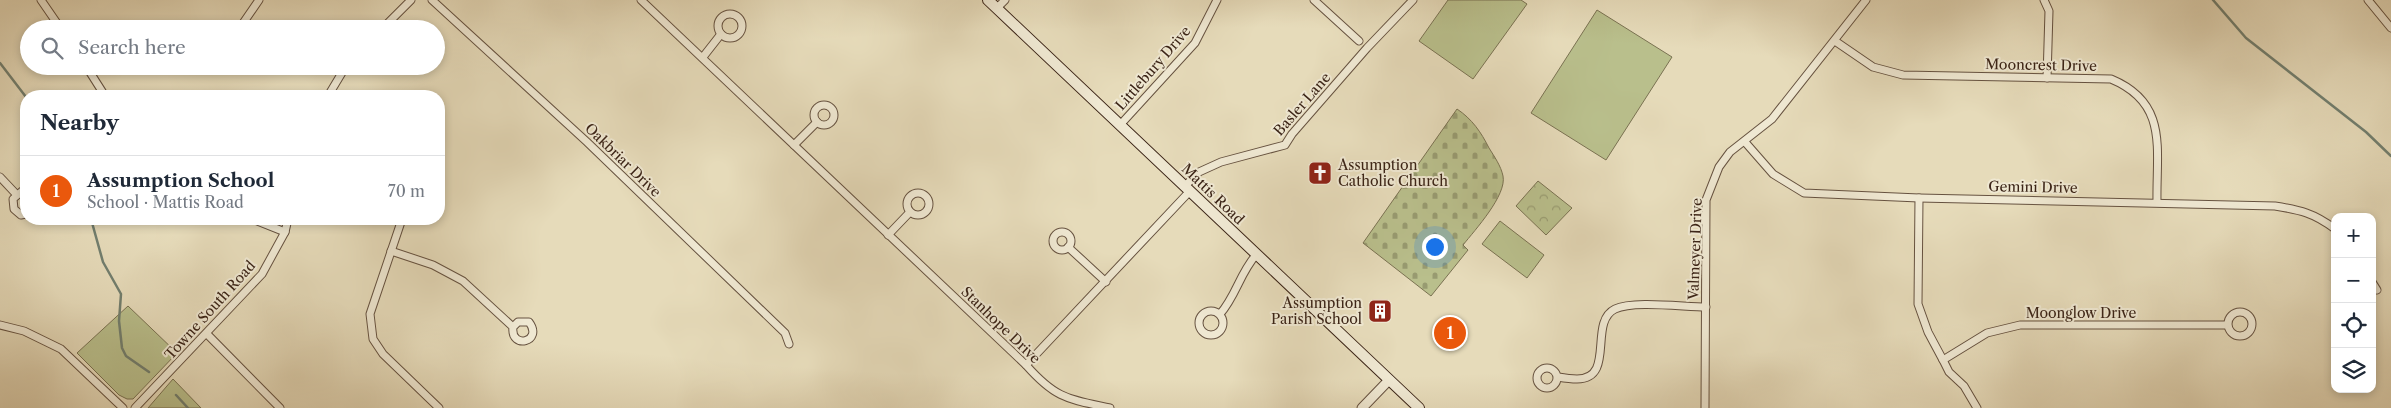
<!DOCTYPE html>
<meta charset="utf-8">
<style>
:root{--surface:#fff;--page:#f2f2f3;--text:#1f2937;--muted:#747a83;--line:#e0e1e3;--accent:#ea580c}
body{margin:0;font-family:"Libre Caslon Text",serif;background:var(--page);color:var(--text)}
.controls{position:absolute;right:15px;bottom:15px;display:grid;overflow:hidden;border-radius:10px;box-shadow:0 2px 8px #0003}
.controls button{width:45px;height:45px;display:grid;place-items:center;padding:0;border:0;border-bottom:1px solid var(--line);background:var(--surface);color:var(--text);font:25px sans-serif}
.you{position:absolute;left:1434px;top:246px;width:18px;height:18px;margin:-12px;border:4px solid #fff;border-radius:50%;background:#1a73e8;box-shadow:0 0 0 8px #1a73e833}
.badge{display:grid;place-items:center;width:32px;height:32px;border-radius:50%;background:var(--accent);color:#fff;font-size:16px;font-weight:700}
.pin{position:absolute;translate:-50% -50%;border:2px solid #fff;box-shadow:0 1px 5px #0006}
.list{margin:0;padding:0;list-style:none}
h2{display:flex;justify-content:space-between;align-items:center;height:65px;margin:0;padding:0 20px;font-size:21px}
h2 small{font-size:16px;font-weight:400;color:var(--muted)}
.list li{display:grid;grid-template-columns:32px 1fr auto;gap:15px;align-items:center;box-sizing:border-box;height:70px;padding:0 20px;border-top:1px solid var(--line)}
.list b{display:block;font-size:19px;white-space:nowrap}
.list p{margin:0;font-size:16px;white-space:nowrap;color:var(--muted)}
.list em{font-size:16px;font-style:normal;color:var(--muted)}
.icon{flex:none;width:28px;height:28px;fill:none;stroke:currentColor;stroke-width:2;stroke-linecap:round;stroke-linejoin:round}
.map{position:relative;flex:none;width:2391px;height:408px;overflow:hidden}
.search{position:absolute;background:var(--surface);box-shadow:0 2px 8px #0003;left:20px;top:20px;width:425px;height:55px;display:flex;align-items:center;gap:12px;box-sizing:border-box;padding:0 18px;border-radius:28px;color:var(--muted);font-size:19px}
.panel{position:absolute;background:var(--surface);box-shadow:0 2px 8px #0003;left:20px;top:90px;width:425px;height:135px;border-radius:20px}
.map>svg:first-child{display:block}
.grass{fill:#b9bf8c;stroke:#7a7252}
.cemetery{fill:url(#cemetery-stones);stroke:#7a7252}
.park{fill:url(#park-crowns);stroke:#7a7252}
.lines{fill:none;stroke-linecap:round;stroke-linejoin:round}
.stream{stroke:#727f6f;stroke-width:2.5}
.minor-casing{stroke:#665240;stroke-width:9}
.tertiary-casing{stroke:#665240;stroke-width:11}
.secondary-casing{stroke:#3b2417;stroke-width:12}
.minor{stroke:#efe8d2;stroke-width:7}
.tertiary{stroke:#efe8d2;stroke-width:9}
.secondary{stroke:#efe8d2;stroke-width:10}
.labels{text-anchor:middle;stroke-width:4;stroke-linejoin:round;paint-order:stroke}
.street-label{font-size:14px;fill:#3b2417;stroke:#efe8d2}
.poi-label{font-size:14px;fill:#3b2417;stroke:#efe8d2;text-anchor:start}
</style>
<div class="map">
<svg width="2391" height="408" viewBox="0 0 2391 408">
<defs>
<pattern id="cemetery-stones" width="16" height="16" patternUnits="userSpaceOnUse" patternTransform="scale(1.25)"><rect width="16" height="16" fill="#b9bf8c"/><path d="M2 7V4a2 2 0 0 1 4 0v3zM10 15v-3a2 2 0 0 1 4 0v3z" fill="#989b71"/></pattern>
<pattern id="park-crowns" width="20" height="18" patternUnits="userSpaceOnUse" patternTransform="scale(1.25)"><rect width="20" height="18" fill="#b9bf8c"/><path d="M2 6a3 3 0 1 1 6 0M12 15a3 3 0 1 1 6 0" fill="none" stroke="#989b71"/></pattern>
</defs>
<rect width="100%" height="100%" fill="#e6dbba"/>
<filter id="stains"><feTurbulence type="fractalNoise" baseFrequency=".004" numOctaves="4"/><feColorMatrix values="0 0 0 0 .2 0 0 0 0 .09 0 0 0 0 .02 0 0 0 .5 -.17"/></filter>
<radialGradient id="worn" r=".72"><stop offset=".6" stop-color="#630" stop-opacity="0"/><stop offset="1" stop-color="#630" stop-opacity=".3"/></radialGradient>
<g class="grass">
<path d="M1448,0H1521L1527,4L1473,79L1419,41Z"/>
<path d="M1597,10L1672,57L1606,160L1531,113Z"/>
<path d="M1500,221L1544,255L1527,278L1482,244Z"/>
<path d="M128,306L177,353L133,399H127L119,395L77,353Z"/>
<path d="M173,379L201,408H148Z"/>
</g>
<path class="cemetery" d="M1457,109C1472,119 1481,132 1489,148C1494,156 1501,166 1503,176C1507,195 1475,230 1463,245L1468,250L1431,296L1363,243Z"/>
<path class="park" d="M1538,181L1572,208L1546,235L1516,206Z"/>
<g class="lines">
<g class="stream">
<path d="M2213,0L2246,38L2366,132L2391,156"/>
<path d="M0,63L26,97"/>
<path d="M91,219L103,262L121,294L119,321L122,348L126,356L149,372"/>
<path d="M176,395L188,408"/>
</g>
<g class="minor-casing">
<g id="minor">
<path d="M41,0L61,29"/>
<path d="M432,0L587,142L785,333L789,344"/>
<path d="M641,0L1026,365C1056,399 1068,399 1110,408"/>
<path d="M1314,0L1359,41"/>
<path d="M2044,0L2049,11L2047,78"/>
<path d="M2368,0L2391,28"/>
<path d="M997,8L1005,0"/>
<circle cx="730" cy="26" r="12"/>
<path d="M239,29L259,0"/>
<path d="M382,29L411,0"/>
<path d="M1835,41L1873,67L1903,75L2111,79C2169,103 2156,149 2157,202"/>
<path d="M703,57L721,34"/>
<path d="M86,66L105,96"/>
<path d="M328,96L346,66"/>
<circle cx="824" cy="115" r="10"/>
<path d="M1120,125L1195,43L1217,0"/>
<path d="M1745,142L1773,174L1804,193L1919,198L2275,206C2300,210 2314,213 2335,229"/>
<path d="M794,145L817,122"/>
<path d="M0,177L17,195"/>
<path d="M1185,186L1199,172L1221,162L1285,145L1292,134L1367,48L1413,0"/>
<path d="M26,192L22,191L13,199L14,209L21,215L26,214"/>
<circle cx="918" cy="204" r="11"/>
<path d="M1919,198L1918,304L1928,332L1943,360L1949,372L1964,386L1977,408"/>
<path d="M252,219L285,232"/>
<path d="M402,219L370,314L373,339L383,354L439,408"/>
<circle cx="1062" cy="241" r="9"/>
<path d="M888,235L910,212"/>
<path d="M1068,247L1106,282"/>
<path d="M391,251L433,265L463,281L513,327C510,350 544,342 529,322H518L513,327"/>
<path d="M2372,282L2377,290"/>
<circle cx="1211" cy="323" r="12"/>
<circle cx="2240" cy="324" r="12"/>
<path d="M1220,314C1236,296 1240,273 1256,255"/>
<path d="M0,325L24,331L61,349L123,408"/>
<path d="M207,334L280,408"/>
<path d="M1943,360L1987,333L2020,325H2227"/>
<path d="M1026,365L1190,191"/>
<circle cx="1547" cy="378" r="10"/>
<path d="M1558,377C1564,378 1571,379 1577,379C1616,379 1588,322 1615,309C1633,300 1684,307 1706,307"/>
<path d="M135,408L262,274L285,232L288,219"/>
<path d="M1705,408L1706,200L1719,167L1730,152L1772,119L1866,0"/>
</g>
</g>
<g class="tertiary-casing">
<path id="tertiary" d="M1362,408L1389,380"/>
</g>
<g class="secondary-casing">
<path id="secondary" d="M988,0L1419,408"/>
</g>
<use href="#minor" class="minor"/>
<use href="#tertiary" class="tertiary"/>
<use href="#secondary" class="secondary"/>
</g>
<defs>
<g id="church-square" transform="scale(1.25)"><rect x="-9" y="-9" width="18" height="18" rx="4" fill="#8f2418" stroke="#efe8d2"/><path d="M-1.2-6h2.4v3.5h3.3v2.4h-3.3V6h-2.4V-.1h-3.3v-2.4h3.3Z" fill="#fff"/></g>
<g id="building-square" transform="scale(1.25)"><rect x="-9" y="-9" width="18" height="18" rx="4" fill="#8f2418" stroke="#efe8d2"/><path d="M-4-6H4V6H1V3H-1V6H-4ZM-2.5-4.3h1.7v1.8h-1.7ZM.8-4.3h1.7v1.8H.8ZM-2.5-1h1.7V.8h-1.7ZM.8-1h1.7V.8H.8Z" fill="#fff"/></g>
</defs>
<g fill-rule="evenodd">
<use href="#church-square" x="1320" y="173"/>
<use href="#building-square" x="1380" y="311"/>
</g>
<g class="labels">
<g class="street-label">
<text transform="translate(2041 65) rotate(1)" y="5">Mooncrest Drive</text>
<text transform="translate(1153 68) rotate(-49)" y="5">Littlebury Drive</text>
<text transform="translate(1302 104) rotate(-49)" y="5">Basler Lane</text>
<text transform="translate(623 160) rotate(44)" y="5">Oakbriar Drive</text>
<text transform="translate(2033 187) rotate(1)" y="5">Gemini Drive</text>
<text transform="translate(1213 194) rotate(44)" y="5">Mattis Road</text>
<text transform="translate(1695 249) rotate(-88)" y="5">Valmeyer Drive</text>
<text transform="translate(210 310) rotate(-48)" y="5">Towne South Road</text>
<text x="2081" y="318">Moonglow Drive</text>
<text transform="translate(1001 325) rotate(44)" y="5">Stanhope Drive</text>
</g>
<g class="poi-label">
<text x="1338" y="170">Assumption<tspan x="1338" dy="16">Catholic Church</tspan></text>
<text x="1362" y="308" text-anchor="end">Assumption<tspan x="1362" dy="16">Parish School</tspan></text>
</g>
</g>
<rect width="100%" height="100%" filter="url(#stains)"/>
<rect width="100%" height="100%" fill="url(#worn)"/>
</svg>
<div class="controls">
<button>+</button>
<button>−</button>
<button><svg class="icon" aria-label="locate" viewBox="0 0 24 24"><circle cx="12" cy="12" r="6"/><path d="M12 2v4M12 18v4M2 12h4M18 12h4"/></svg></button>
<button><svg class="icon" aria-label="layers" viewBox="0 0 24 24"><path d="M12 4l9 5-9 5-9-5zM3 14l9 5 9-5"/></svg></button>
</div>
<div class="you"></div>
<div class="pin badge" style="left:1450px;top:333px">1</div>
<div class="search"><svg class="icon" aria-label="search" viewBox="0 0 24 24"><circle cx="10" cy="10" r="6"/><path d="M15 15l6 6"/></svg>Search here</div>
<section class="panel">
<h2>Nearby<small></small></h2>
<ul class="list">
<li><span class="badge">1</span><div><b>Assumption School</b><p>School · Mattis Road</p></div><em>70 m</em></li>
</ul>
</section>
</div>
